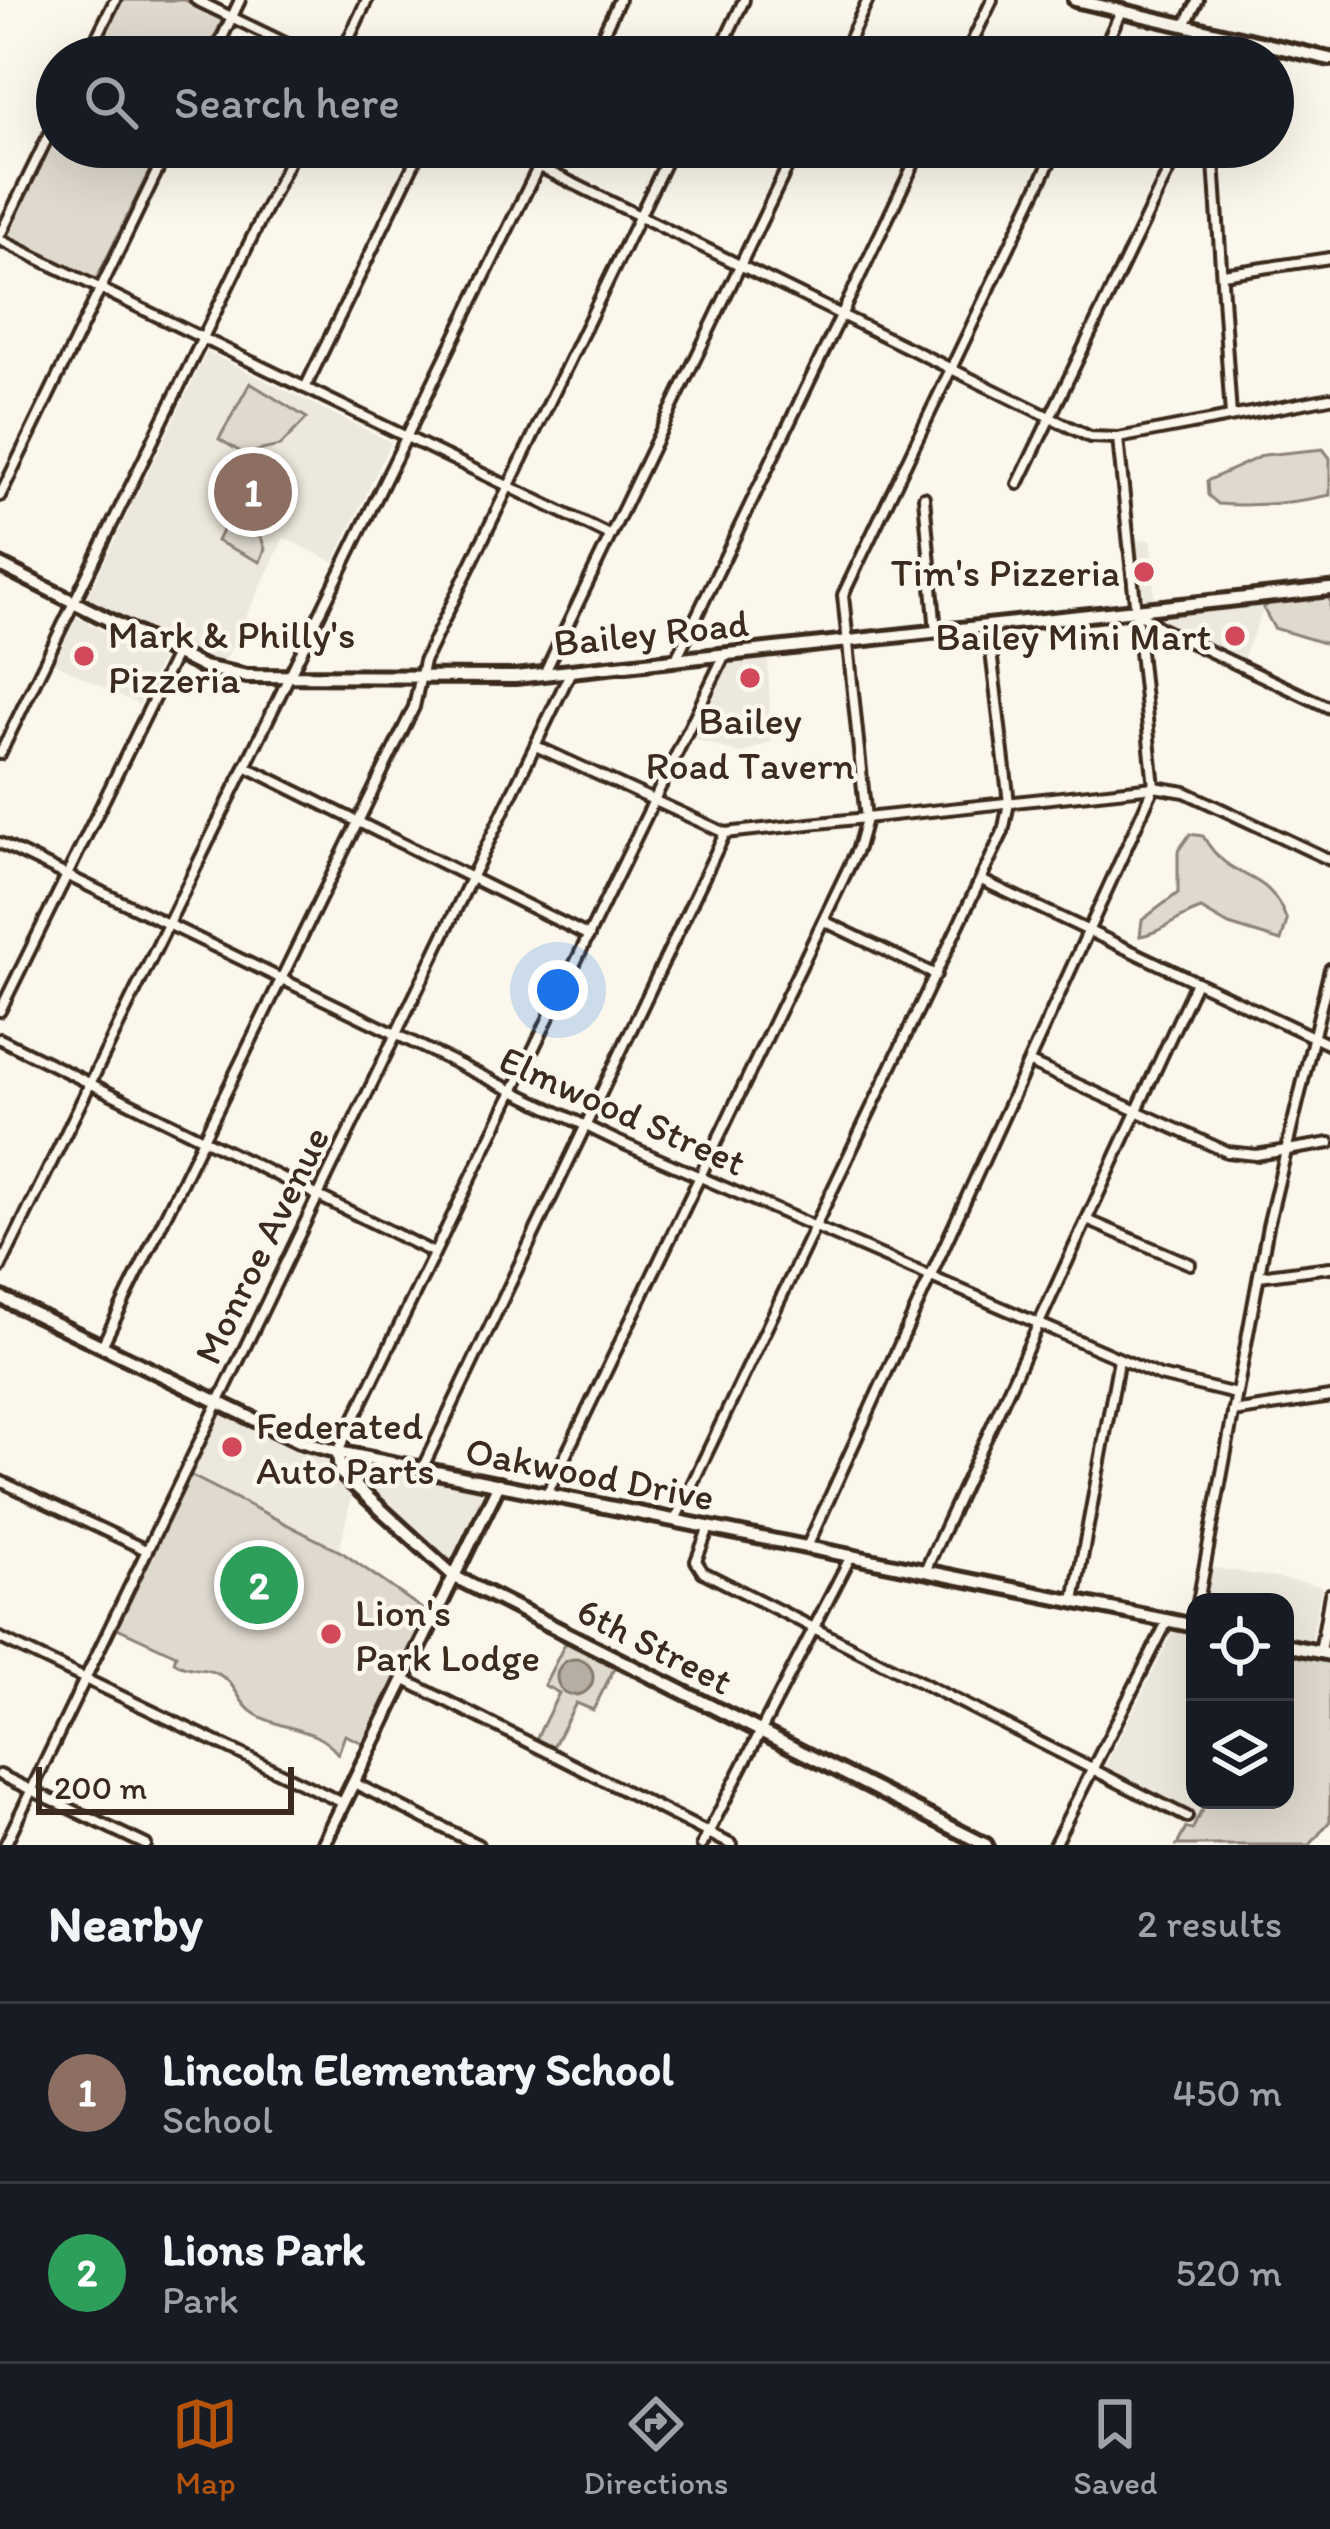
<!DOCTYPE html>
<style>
:root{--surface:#171b24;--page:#20242c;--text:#f1f3f6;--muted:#9ea1a6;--line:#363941;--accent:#b45309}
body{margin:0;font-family:Itim,sans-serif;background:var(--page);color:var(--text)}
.controls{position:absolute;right:36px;bottom:36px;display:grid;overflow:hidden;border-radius:24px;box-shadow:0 12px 48px #0002}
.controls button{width:108px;height:108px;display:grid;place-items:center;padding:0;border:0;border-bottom:3px solid var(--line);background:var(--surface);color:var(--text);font:60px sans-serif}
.scale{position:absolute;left:36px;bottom:30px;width:258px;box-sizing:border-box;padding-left:12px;border:6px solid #3b2a1e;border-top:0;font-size:33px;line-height:42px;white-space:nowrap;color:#3b2a1e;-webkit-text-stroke:9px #fbf7ec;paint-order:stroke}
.you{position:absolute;left:558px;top:990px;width:42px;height:42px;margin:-30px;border:9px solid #fff;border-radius:50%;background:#1a73e8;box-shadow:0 0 0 18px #1a73e833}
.badge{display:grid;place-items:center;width:78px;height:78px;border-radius:50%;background:var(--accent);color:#fff;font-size:39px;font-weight:700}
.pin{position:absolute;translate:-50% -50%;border:6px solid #fff;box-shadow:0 3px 12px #0006}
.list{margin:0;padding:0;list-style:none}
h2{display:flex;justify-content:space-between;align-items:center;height:156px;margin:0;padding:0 48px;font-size:51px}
h2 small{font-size:39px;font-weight:400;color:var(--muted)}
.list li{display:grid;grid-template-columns:78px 1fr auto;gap:36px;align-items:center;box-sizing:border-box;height:180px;padding:0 48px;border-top:3px solid var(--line)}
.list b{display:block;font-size:45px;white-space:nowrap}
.list p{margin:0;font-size:39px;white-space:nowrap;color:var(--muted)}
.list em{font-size:39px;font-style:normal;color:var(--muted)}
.icon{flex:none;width:66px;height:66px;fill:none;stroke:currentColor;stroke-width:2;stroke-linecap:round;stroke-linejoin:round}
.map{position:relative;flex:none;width:1330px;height:1845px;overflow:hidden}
.search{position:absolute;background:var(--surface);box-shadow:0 12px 48px #0002;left:36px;right:36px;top:36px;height:132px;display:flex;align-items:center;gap:30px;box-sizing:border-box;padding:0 42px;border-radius:66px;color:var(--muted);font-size:45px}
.sheet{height:516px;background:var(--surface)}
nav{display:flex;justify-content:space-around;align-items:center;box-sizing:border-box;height:168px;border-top:3px solid var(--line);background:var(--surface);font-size:33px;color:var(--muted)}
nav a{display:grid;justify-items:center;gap:6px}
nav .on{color:var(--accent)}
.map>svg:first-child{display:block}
.built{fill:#ede8dd}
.green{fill:#dfd9ce;stroke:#8d8276;stroke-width:3}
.water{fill:#b6aea2;stroke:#85796d;stroke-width:3}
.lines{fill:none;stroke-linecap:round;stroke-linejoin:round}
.minor-casing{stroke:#3b2a1e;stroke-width:16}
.tertiary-casing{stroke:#3b2a1e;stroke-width:20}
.minor{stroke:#fbf7ec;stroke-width:8}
.tertiary{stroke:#fbf7ec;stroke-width:10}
.poi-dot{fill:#d1495b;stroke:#fbf7ec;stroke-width:4.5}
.labels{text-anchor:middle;stroke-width:9;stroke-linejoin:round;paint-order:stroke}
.poi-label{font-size:39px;fill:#3b2a1e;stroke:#fbf7ec;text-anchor:start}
.street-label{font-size:39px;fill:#3b2a1e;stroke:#fbf7ec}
</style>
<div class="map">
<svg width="1330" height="1845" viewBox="0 0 1330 1845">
<rect width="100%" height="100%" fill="#fbf7ec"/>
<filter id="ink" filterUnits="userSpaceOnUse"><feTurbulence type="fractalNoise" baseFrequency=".00833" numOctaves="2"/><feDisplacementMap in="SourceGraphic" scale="24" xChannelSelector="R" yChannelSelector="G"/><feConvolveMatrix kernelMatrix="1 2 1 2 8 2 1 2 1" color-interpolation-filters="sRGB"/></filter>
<g filter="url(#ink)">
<g class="built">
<path d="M207,352L391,442L334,562L284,538L223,665L87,597Z"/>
<path d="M1151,539L1155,608L1269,596L1240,666L1135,610L1128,542Z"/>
<path d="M76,617L161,660L139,705L54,663Z"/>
<path d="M768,659L771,742L740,754L696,739L729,663Z"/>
<path d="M218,1402L300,1441L499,1484L455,1577L360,1491L351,1498L339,1552L184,1472Z"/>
<path d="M1205,1566L1322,1586L1309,1649L1285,1645V1602H1198Z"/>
<path d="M1173,1632L1195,1636V1800H1207L1196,1822L1102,1773Z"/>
</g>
<g class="green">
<path d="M120,0H185L223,19L205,57H93Z"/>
<path d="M57,130V147H161L96,280L6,236Z"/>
<path d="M250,383L307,418L280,446L244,454L219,439Z"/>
<path d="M1323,449L1330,458V495C1293,503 1257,507 1218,504L1208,495L1207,481L1264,455Z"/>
<path d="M236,526L261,537L265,549L260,562L217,541L222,531Z"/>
<path d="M1330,593V645L1274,628L1263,608L1279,597Z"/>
<path d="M1190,834L1203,836C1233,888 1266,863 1287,921L1281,941L1229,925L1201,909C1179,916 1161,933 1140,936L1142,920L1178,893V851Z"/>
<path d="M184,1472L343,1553L435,1618L372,1747L345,1735L338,1754C315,1725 284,1732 255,1714C240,1705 237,1688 226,1679C209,1665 191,1673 174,1662L176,1655L111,1625Z"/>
<path d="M567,1640L616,1665L593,1710L576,1703L552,1749L535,1741L559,1693L544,1685Z"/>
<path d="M1285,1645L1330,1654V1821L1310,1845H1177L1186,1828L1192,1830L1207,1800H1285Z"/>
</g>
<circle class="water" cx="575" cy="1677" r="18"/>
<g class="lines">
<g class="minor-casing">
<g id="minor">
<path d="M196,0L314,57"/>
<path d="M1185,25L1198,0"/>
<path d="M87,57L115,0"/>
<path d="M213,57L240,0"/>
<path d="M340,57L367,0"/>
<path d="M592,57L619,0"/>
<path d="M717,57L744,0"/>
<path d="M841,57L868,0"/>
<path d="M965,57L992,0"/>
<path d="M1100,57L1121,11"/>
<path d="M1223,57L1232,37"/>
<path d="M499,147L1090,437L1118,438L1330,398"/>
<path d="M1213,147L1231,416"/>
<path d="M0,235L57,118"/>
<path d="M0,240L609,535"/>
<path d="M1223,274L1330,258"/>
<path d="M305,388L422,147"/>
<path d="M1018,484L1180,147"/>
<path d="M0,496L169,147"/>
<path d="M924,497L936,632"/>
<path d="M1135,610L1162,629L1330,708"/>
<path d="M676,659L922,147"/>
<path d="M544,674L797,147"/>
<path d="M538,747L725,833L1154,787L1185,792L1330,860"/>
<path d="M0,754L296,147"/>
<path d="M245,766L589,936"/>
<path d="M0,843L617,1141L1160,1376L1236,1394"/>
<path d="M981,880L1330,1045"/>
<path d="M824,921L936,975"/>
<path d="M0,1011L176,654"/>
<path d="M0,1039L434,1253"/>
<path d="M1030,1063L1227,1152L1256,1155L1330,1143"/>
<path d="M1087,1220L1190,1264"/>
<path d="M0,1268L548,147"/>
<path d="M1259,1276L1330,1267"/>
<path d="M102,1346L414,707L424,661L673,147"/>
<path d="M1233,1412L1330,1397"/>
<path d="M338,1452L724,656"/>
<path d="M422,1469L725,833"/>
<path d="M0,1481L146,1550"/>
<path d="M354,1486L368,1458"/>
<path d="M547,1494L858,848L866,819L843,595L1057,147"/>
<path d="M675,1520L1003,832L1009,803L988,626"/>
<path d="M709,1527L696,1561L703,1572L1187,1817"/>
<path d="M807,1547L1154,787L1118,438"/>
<path d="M925,1571L1196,982"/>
<path d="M1074,1601L1119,1359"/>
<path d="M1198,1602L1268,1226L1330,969"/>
<path d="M0,1638L343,1803"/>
<path d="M1320,1652L1330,1594"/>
<path d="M405,1680L732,1845"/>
<path d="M0,1775L146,1845"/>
<path d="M354,1783L478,1845"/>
<path d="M5,1845L571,671"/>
<path d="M702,1845L851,1556"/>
<path d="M1054,1845L1168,1620"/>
</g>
</g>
<g class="tertiary-casing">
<g id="tertiary">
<path d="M1075,0L1330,59"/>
<path d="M0,565L203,667L247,676L515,677L1330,589"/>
<path d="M0,1297L299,1441L338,1452L1195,1626"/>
<path d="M338,1452L340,1472L455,1577L986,1845"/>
<path d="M1285,1645L1330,1654"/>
<path d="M323,1845L499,1484"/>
</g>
</g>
<use href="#minor" class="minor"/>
<use href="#tertiary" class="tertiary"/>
</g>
</g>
<g class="poi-dot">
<circle cx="1144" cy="572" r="12"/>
<circle cx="1235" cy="636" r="12"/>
<circle cx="84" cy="656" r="12"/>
<circle cx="750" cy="678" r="12"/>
<circle cx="232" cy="1447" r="12"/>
<circle cx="331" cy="1634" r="12"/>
</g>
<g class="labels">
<g class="poi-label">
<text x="1120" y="586" text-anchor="end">Tim's Pizzeria</text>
<text x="108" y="648">Mark &amp; Philly's<tspan x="108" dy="45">Pizzeria</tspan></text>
<text x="1211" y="650" text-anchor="end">Bailey Mini Mart</text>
<text x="750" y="734" text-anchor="middle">Bailey<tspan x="750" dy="45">Road Tavern</tspan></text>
<text x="256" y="1439">Federated<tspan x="256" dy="45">Auto Parts</tspan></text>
<text x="355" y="1626">Lion's<tspan x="355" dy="45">Park Lodge</tspan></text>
</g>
<g class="street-label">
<text transform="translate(651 632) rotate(-6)" y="14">Bailey Road</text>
<text transform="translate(623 1110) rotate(24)" y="14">Elmwood Street</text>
<text transform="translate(261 1245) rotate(-64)" y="14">Monroe Avenue</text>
<text transform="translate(590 1473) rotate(11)" y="14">Oakwood Drive</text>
<text transform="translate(655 1645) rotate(27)" y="14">6th Street</text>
</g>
</g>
</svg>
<div class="controls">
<button><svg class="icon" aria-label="locate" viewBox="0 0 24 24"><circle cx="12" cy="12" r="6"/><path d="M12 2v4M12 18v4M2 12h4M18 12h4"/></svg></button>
<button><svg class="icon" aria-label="layers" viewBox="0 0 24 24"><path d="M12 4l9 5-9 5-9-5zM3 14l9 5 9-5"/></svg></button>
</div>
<div class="scale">200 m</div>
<div class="you"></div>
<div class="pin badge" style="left:253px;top:492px;background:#8d6e63">1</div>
<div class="pin badge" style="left:259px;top:1585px;background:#2e9e5b">2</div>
<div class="search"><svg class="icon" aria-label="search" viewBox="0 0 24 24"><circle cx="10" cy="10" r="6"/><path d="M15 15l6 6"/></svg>Search here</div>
</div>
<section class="sheet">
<h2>Nearby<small>2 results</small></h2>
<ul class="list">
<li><span class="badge" style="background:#8d6e63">1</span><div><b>Lincoln Elementary School</b><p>School</p></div><em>450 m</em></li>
<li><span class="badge" style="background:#2e9e5b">2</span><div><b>Lions Park</b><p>Park</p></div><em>520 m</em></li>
</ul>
</section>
<nav>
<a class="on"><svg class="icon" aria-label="map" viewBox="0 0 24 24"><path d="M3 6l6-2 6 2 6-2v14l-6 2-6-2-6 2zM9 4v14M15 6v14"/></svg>Map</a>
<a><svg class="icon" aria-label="directions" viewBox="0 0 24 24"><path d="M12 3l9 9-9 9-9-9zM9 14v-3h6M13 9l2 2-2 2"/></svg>Directions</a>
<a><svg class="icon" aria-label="saved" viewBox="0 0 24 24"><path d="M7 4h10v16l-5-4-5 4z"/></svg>Saved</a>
</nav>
